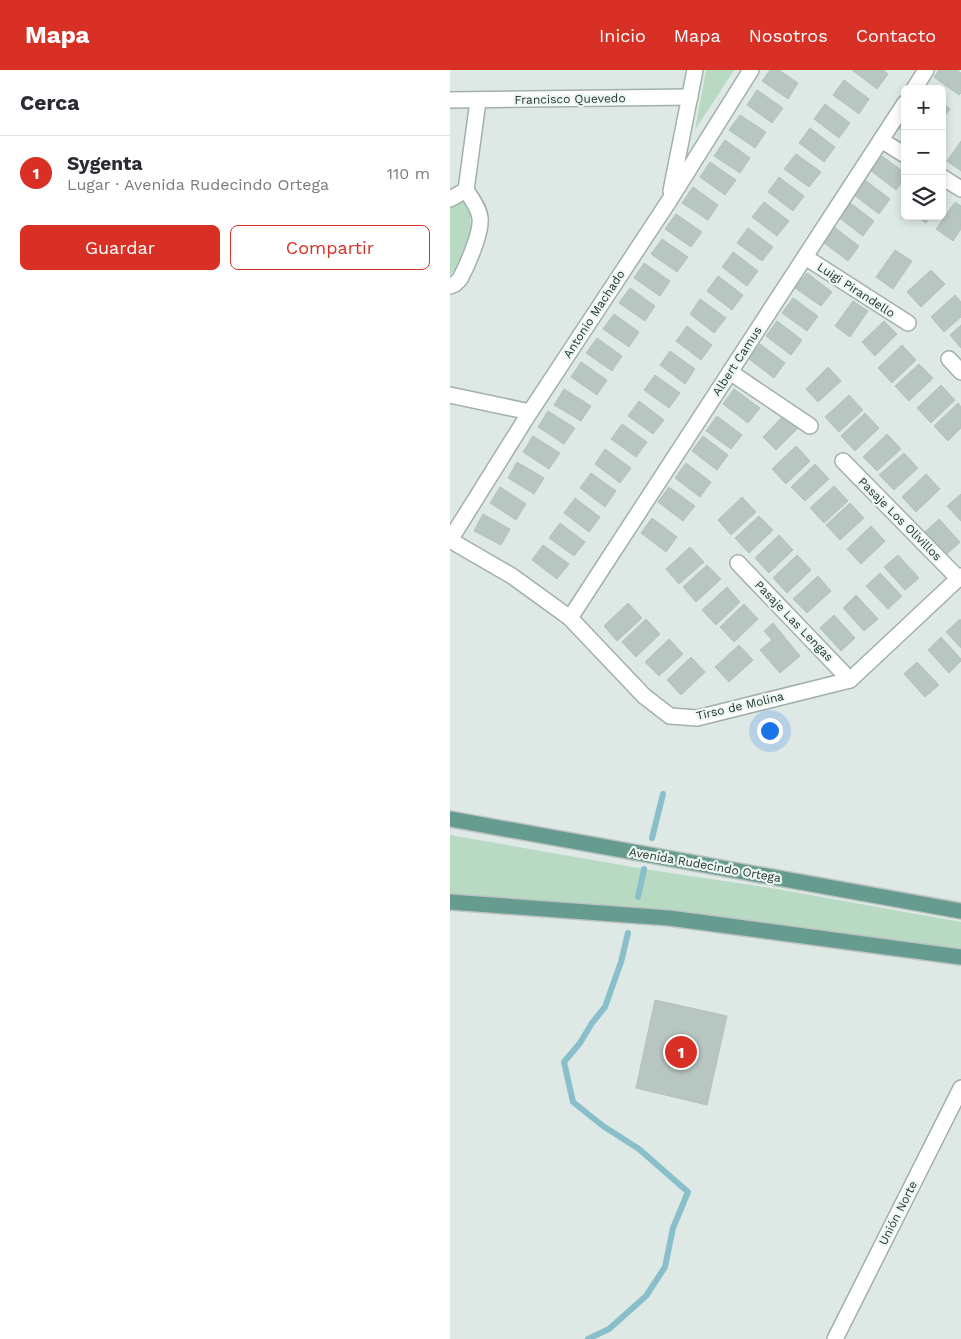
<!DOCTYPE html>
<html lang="es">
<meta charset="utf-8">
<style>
:root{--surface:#fff;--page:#f2f2f3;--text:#2b2b33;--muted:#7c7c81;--line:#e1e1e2;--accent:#d93025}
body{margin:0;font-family:"Work Sans",sans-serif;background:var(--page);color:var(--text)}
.controls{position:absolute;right:15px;top:15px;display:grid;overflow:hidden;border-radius:8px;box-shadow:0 2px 8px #0003}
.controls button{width:45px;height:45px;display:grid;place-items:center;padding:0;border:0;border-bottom:1px solid var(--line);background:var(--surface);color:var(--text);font:25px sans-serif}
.you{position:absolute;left:319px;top:660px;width:18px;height:18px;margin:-12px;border:4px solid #fff;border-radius:50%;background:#1a73e8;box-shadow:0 0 0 8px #1a73e833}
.badge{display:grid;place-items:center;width:32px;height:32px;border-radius:50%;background:var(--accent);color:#fff;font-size:16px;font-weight:700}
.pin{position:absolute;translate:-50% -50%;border:2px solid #fff;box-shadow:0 1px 5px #0006}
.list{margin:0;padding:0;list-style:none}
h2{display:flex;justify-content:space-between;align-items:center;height:65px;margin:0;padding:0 20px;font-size:21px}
h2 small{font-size:16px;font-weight:400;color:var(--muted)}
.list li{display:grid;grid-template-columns:32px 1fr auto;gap:15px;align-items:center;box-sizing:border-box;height:75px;padding:0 20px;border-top:1px solid var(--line)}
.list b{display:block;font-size:19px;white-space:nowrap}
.list p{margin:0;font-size:16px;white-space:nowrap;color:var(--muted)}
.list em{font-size:16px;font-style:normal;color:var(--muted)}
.actions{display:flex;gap:10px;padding:15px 20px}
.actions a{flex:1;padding:11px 0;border:1px solid var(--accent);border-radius:8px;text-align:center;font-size:18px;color:var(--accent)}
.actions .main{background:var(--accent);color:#fff}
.icon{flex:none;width:28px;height:28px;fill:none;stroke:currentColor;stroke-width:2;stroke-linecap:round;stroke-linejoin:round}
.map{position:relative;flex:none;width:511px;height:1269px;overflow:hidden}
header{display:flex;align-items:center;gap:30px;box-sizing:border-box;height:70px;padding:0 25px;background:var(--accent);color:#fff}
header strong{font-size:24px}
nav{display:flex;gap:28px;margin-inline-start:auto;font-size:18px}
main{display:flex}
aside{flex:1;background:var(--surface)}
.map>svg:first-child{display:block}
.green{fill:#b8d9c2}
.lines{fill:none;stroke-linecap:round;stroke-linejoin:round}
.stream{stroke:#89bfcb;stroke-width:6}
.building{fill:#b7c6c1;stroke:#b2c2bc}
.minor-casing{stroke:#a2b0ac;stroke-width:18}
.primary-casing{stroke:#bcc3c2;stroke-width:18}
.minor{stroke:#fff;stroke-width:15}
.primary{stroke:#669c8f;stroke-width:15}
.labels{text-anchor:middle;stroke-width:4.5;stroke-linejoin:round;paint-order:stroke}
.street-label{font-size:12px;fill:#213732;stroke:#eef6f2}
</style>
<header>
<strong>Mapa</strong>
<nav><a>Inicio</a><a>Mapa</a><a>Nosotros</a><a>Contacto</a></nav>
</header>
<main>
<aside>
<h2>Cerca<small></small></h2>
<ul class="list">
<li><span class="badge">1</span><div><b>Sygenta</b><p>Lugar · Avenida Rudecindo Ortega</p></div><em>110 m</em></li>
</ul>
<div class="actions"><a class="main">Guardar</a><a>Compartir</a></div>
</aside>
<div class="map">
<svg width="511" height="1269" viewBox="0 0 511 1269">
<rect width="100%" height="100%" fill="#dee9e5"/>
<g class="green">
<path d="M256,0H284L245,60Z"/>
<path d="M13,130L20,141L21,160L7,198L0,205V138Z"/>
<path d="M0,765L194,799L321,818L511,852V879L142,835L0,824Z"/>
</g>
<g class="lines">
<g class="stream">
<path d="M202,768L213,724"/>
<path d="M188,827L194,799"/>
<path d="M138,1269L159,1259L196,1226L215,1197L223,1158L238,1122L189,1079L153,1056L123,1032L114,992L130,973L142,953L155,937L171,892L178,863"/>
</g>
</g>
<g class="building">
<path d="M320,0H329L348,13L338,29L312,11Z"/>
<path d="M402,0H433L438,4L427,19Z"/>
<path d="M489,0H507L511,3V23L509,25L484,7Z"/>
<path d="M394,10L419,29L409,44L383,25Z"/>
<path d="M307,20L333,38L322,53L297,35Z"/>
<path d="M492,33L500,39L492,50Z"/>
<path d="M375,34L400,53L389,68L364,49Z"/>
<path d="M290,45L316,62L305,78L279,60Z"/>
<path d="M455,49V62L448,58Z"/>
<path d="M360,58L385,77L374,92L349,73Z"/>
<path d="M275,70L300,88L290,103L264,86Z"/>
<path d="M511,71V101L497,91Z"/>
<path d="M346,84L371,102L359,117L334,99Z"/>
<path d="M432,86L455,103V108L446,120L421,101Z"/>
<path d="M260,92L286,110L275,125L250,107Z"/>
<path d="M329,107L354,126L343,141L318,122Z"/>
<path d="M415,110L440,129L429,144L404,125Z"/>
<path d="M243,117L268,135L258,150L232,133Z"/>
<path d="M314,132L339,151L327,166L302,147Z"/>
<path d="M399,132L424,151L413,166L388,147Z"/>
<path d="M505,132L511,136V159L503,171L486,159Z"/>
<path d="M226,144L252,162L241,177L215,159Z"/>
<path d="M465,146H481L476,153Z"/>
<path d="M384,157L409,176L398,191L373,172Z"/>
<path d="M298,158L323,177L312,191L287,173Z"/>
<path d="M212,169L238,187L227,202L201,184Z"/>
<path d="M445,180L462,191L443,219L426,207Z"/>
<path d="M283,182L308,201L297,216L272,197Z"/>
<path d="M194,193L220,211L210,226L184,208Z"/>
<path d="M481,200L495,214L471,237L457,222Z"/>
<path d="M357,203L382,222L371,236L345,218Z"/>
<path d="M268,206L293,225L282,240L257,221Z"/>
<path d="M180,218L205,236L195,251L169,233Z"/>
<path d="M505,225L511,232V247L494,262L481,247Z"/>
<path d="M343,228L368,246L357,261L332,243Z"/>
<path d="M250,229L276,248L264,263L240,244Z"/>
<path d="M403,231L418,241L400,267L385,256Z"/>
<path d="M164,244L189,262L179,277L153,259Z"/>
<path d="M327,251L352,270L341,285L316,266Z"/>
<path d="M434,251L447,264L425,286L412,272Z"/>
<path d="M511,255V278L500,265Z"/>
<path d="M237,256L262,275L251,290L226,271Z"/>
<path d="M147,268L172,286L162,301L136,283Z"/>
<path d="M310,274L335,293L324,308L299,289Z"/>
<path d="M452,275L466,290L442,313L428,298Z"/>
<path d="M220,281L245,299L235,314L210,295Z"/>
<path d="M131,292L157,310L147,325L121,307Z"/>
<path d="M469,294L483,308L459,331L445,316Z"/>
<path d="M378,297L391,311L368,332L356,319Z"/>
<path d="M205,305L230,323L219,338L194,320Z"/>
<path d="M491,315L505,330L481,353L467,338Z"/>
<path d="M114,319L141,336L131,351L104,335Z"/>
<path d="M284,319L310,338L298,353L273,334Z"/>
<path d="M399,325L413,340L389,362L375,347Z"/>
<path d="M189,331L214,350L203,364L178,346Z"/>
<path d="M508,333L511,337V358L498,371L484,356Z"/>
<path d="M98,341L125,358L114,374L88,357Z"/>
<path d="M415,343L429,358L405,381L391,366Z"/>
<path d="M335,344L348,358L326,380L313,367Z"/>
<path d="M267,346L292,365L281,379L256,361Z"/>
<path d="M172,354L197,372L186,387L161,369Z"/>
<path d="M437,364L451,379L427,401L413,387Z"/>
<path d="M83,366L110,383L99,399L73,382Z"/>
<path d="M253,366L278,385L267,400L242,381Z"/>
<path d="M346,376L360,391L336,414L322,399Z"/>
<path d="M155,379L181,398L170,413L145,394Z"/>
<path d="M454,383L468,398L444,420L429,405Z"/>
<path d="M67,392L94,408L84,424L58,408Z"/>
<path d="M236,393L261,412L250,427L225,408Z"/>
<path d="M365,394L379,409L355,431L341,417Z"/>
<path d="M141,403L166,421L155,437L130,418Z"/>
<path d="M476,404L490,419L466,442L452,427Z"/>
<path d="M384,416L398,431L374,453L360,438Z"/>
<path d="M50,417L76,434L66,450L40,433Z"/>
<path d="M219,417L245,436L233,451L208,432Z"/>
<path d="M511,424V451L497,436Z"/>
<path d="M292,427L306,442L281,465L268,450Z"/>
<path d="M125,428L150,447L139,462L114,443Z"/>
<path d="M400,433L414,448L390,470L376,455Z"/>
<path d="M33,444L60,459L51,475L24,461Z"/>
<path d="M309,446L323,460L299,483L285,468Z"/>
<path d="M202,448L227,467L216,482L191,463Z"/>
<path d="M489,449L510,472L496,485L475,462Z"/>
<path d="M110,453L135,472L124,486L99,468Z"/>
<path d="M421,456L435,471L411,494L397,479Z"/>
<path d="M329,465L343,480L319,503L305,488Z"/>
<path d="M93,475L119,494L107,509L82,490Z"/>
<path d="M240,477L254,492L229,514L216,499Z"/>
<path d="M347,485L361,500L337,523L323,508Z"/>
<path d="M448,485L469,508L455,520L434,497Z"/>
<path d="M257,495L271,509L246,532L233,517Z"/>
<path d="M430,503L452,526L438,539L416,516Z"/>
<path d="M368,506L381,521L357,543L343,529Z"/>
<path d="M277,517L290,532L266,555L252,540Z"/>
<path d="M406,525L428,549L414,561L393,538Z"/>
<path d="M178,533L192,548L167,571L154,556Z"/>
<path d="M294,534L308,549L284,572L270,557Z"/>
<path d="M384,545L405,568L391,581L370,558Z"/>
<path d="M196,549L210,564L186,587L172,572Z"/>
<path d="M510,549L511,551V578L496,562Z"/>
<path d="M323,553L350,586L330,603L310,580L322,570L314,561Z"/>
<path d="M491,567L511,589V591L499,603L478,580Z"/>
<path d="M219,569L233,584L209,606L195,592Z"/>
<path d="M289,575L303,590L279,612L265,597Z"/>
<path d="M241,587L255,602L231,625L217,610Z"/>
<path d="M467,592L489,615L475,627L454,604Z"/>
<path d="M205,930L277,946L257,1035L186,1018Z"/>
</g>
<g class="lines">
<g class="minor-casing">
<g id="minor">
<path d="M464,19L476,0"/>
<path d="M0,30L240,27"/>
<path d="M431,70L455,85"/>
<path d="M492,107L511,119"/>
<path d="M221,121L245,0"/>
<path d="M0,129L16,120L28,31"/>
<path d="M355,187L458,253"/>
<path d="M0,216L5,214L10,209C17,196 32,162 30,148C29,138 21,128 16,120"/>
<path d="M499,289L511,302"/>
<path d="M280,302L360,356"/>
<path d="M0,325L80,342"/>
<path d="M393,391L508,508"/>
<path d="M0,470L62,506L120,548L194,626L220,646L247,648L400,610L511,506"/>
<path d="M0,470L80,342L219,131L301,0"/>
<path d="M288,493L400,610"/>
<path d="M120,548L455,33"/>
<path d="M385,1269L511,1018"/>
</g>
</g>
<g class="primary-casing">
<g id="primary">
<path d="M0,749L511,841"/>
<path d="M0,832L219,848L511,887"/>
</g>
</g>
<use href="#minor" class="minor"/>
<use href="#primary" class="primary"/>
</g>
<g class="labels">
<g class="street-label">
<text transform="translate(120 29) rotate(-1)" y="4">Francisco Quevedo</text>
<text transform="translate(406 220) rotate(33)" y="4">Luigi Pirandello</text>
<text transform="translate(144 244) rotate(-57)" y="4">Antonio Machado</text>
<text transform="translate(287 291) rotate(-57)" y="4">Albert Camus</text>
<text transform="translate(450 449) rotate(45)" y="4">Pasaje Los Olivillos</text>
<text transform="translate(344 551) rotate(46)" y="4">Pasaje Las Lengas</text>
<text transform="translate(290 636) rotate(-13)" y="4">Tirso de Molina</text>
<text transform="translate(255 795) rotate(10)" y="4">Avenida Rudecindo Ortega</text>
<text transform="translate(448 1143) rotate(-63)" y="4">Unión Norte</text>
</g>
</g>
</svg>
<div class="controls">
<button>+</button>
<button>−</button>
<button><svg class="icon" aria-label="layers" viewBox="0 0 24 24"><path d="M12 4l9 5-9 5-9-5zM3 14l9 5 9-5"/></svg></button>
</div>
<div class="you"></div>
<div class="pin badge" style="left:231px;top:982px">1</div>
</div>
</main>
